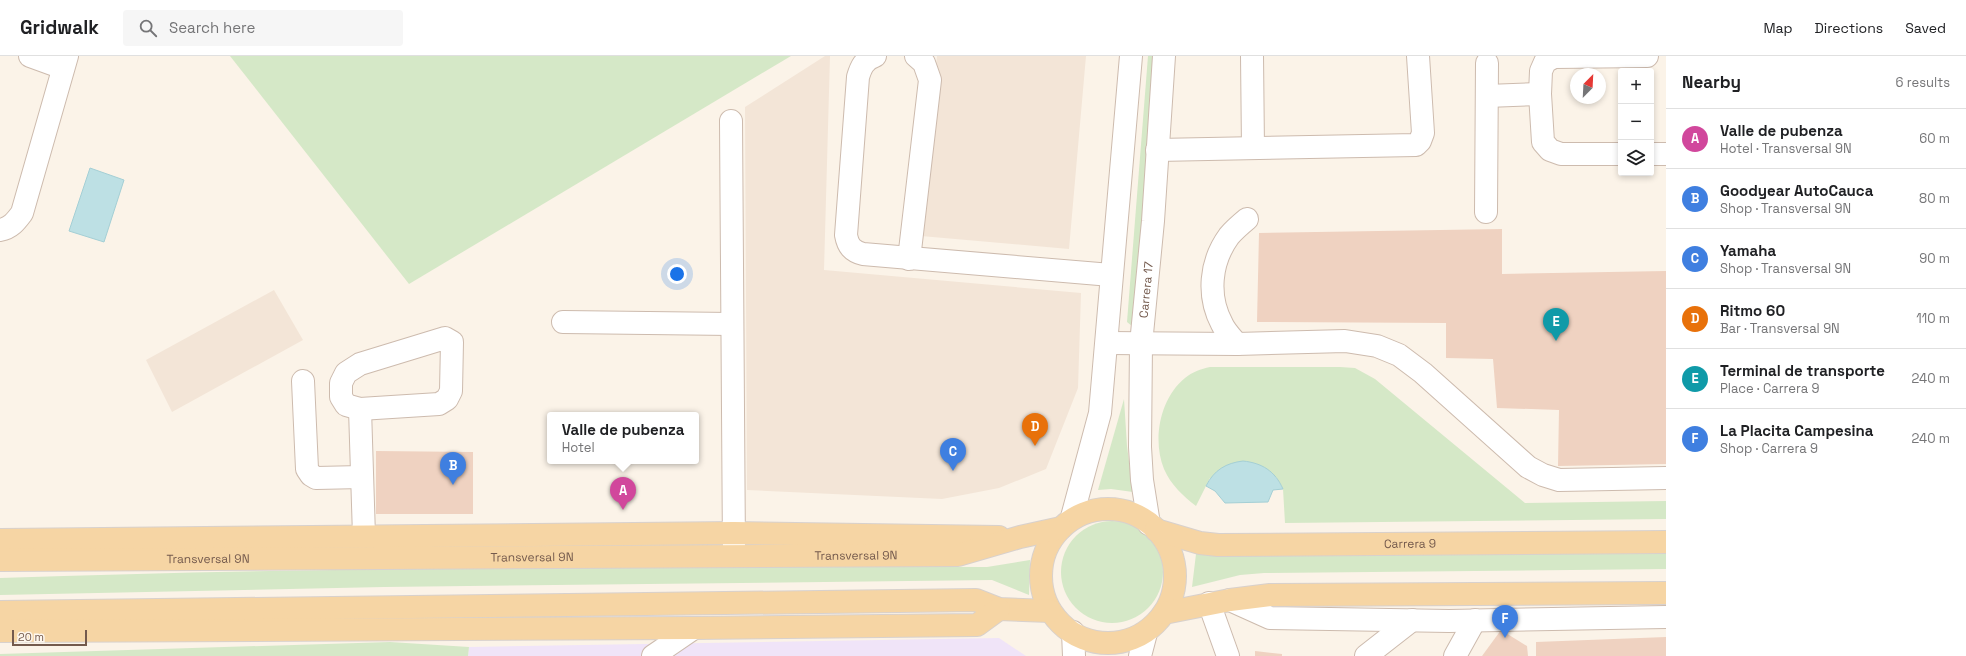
<!DOCTYPE html>
<meta charset="utf-8">
<style>
:root{--surface:#fff;--page:#f6f6f6;--text:#202124;--muted:#757577;--line:#e0e0e0;--accent:#0b8043}
body{margin:0;font-family:"Space Grotesk",sans-serif;background:var(--page);color:var(--text)}
.controls{position:absolute;right:12px;top:12px;display:grid;overflow:hidden;border-radius:4px;box-shadow:0 2px 6px #0003}
.controls button{width:36px;height:36px;display:grid;place-items:center;padding:0;border:0;border-bottom:1px solid var(--line);background:var(--surface);color:var(--text);font:20px sans-serif}
.compass{position:absolute;left:1570px;top:12px;width:36px;height:36px;border-radius:50%;background:var(--surface);box-shadow:0 2px 6px #0003;rotate:24deg}
.scale{position:absolute;left:12px;bottom:10px;width:75px;box-sizing:border-box;padding-left:4px;border:2px solid #745a4d;border-top:0;font-size:11px;line-height:14px;white-space:nowrap;color:#745a4d;-webkit-text-stroke:3px #fef7ee;paint-order:stroke}
.you{position:absolute;left:677px;top:218px;width:14px;height:14px;margin:-10px;border:3px solid #fff;border-radius:50%;background:#1a73e8;box-shadow:0 0 0 6px #1a73e833}
.badge{display:grid;place-items:center;width:26px;height:26px;border-radius:50%;background:var(--accent);color:#fff;font-size:13px;font-weight:700}
.pin{position:absolute;translate:-50% -33px;filter:drop-shadow(0 1px 2px #0008)}
.pin::after{content:'';position:absolute;top:21px;width:14px;height:12px;background:inherit;clip-path:polygon(0 0,100% 0,50% 100%)}
.popup{position:absolute;left:547px;top:356px;width:152px;height:52px;box-sizing:border-box;display:grid;place-content:center;border-radius:4px;background:var(--surface);filter:drop-shadow(0 1px 3px #0005);font-size:13px;white-space:nowrap;color:var(--muted)}
.popup b{font-size:15px;color:var(--text)}
.popup::after{content:'';position:absolute;left:50%;top:100%;margin-left:-8px;border:8px solid transparent;border-top-color:var(--surface)}
.list{margin:0;padding:0;list-style:none}
h2{display:flex;justify-content:space-between;align-items:center;height:52px;margin:0;padding:0 16px;font-size:17px}
h2 small{font-size:13px;font-weight:400;color:var(--muted)}
.list li{display:grid;grid-template-columns:26px 1fr auto;gap:12px;align-items:center;box-sizing:border-box;height:60px;padding:0 16px;border-top:1px solid var(--line)}
.list b{display:block;font-size:15px;white-space:nowrap}
.list p{margin:0;font-size:13px;white-space:nowrap;color:var(--muted)}
.list em{font-size:13px;font-style:normal;color:var(--muted)}
.icon{flex:none;width:22px;height:22px;fill:none;stroke:currentColor;stroke-width:2;stroke-linecap:round;stroke-linejoin:round}
.map{position:relative;flex:none;width:1666px;height:600px;overflow:hidden}
header{display:flex;align-items:center;gap:24px;box-sizing:border-box;height:56px;padding:0 20px;background:var(--surface);border-bottom:1px solid var(--line)}
header strong{font-size:19px}
nav{display:flex;gap:22px;margin-inline-start:auto;font-size:14px}
.search{width:280px;height:36px;background:var(--page);display:flex;align-items:center;gap:10px;box-sizing:border-box;padding:0 14px;border-radius:4px;color:var(--muted);font-size:15px}
main{display:flex}
aside{flex:1;background:var(--surface)}
.map>svg:first-child{display:block}
.residential{fill:#f3e5d7}
.education{fill:#f0e4f8}
.green{fill:#d5e8c7}
.water{fill:#bde0e4;stroke:#a4cfd5}
.building{fill:#efd2c1}
.lines{fill:none;stroke-linecap:round;stroke-linejoin:round}
.minor-casing{stroke:#cdbbae;stroke-width:24}
.major-casing{stroke:#d8d1cd;stroke-width:24}
.minor{stroke:#fff;stroke-width:22}
.major{stroke:#f6d5a4;stroke-width:22}
.labels{text-anchor:middle;stroke-width:3.5;stroke-linejoin:round;paint-order:stroke}
.street-label{font-size:12px;fill:#745a4d;stroke:#fef7ee}
</style>
<header>
<strong>Gridwalk</strong>
<div class="search"><svg class="icon" aria-label="search" viewBox="0 0 24 24"><circle cx="10" cy="10" r="6"/><path d="M15 15l6 6"/></svg>Search here</div>
<nav><a>Map</a><a>Directions</a><a>Saved</a></nav>
</header>
<main>
<div class="map">
<svg width="1666" height="600" viewBox="0 0 1666 600">
<rect width="100%" height="100%" fill="#fbf3e8"/>
<g class="residential">
<path d="M825,0H830L824,214L1081,237L1078,332L1046,413L999,432L942,443L747,434L745,51Z"/>
<path d="M937,0H1086L1069,193L921,180Z"/>
<path d="M274,234L303,284L172,356L146,304Z"/>
</g>
<path class="education" d="M999,582L1026,600H468L469,591Z"/>
<g class="green">
<path d="M230,0H791L409,228Z"/>
<path d="M1148,0H1156L1133,270H1132L1127,266Z"/>
<path d="M1210,311H1340L1355,312L1375,323L1525,447L1666,445V463L1285,467L1283,433L1276,421L1210,422L1196,450C1183,440 1171,429 1164,413C1152,384 1160,342 1185,322C1192,316 1201,313 1210,311Z"/>
<path d="M1124,343L1127,390L1133,436L1111,433L1098,434Z"/>
<circle cx="1112" cy="516" r="51"/>
<path d="M1666,494V513L1264,517L1240,519L1192,531L1196,498Z"/>
<path d="M1030,504L1029,539L992,524L384,531L0,539V522C329,511 658,510 987,511Z"/>
<path d="M390,586L469,591L468,600H0V598Z"/>
</g>
<g class="water">
<path d="M90,112L124,124L104,186L69,175Z"/>
<path d="M1243,405C1262,407 1275,415 1283,433L1273,434L1268,446L1225,447L1215,435L1206,430C1214,414 1226,407 1243,405Z"/>
</g>
<g class="building">
<path d="M1502,173V218L1666,215V408L1558,410L1559,354L1497,352L1493,303L1446,302V267L1257,266L1259,177Z"/>
<path d="M376,395L473,396V458H376Z"/>
<path d="M1501,574L1527,590L1528,600H1482Z"/>
<path d="M1666,581V600H1536V586Z"/>
<path d="M1255,595L1282,598V600H1255Z"/>
</g>
<g class="lines">
<g class="minor-casing">
<g id="minor">
<path d="M30,0L63,12"/>
<path d="M875,0C864,4 861,11 858,21L846,179C848,190 852,195 863,198L1111,219"/>
<path d="M1252,0L1253,92"/>
<path d="M1487,40L1540,38"/>
<path d="M731,65L734,497"/>
<path d="M1157,94L1416,89L1420,85L1423,77L1418,0"/>
<path d="M1621,98H1561L1550,94L1543,86L1540,38L1541,15L1545,6L1554,1L1647,0"/>
<path d="M1651,98H1666"/>
<path d="M1486,156L1487,7"/>
<path d="M0,174C11,172 16,165 22,157L67,0"/>
<path d="M909,203L930,24L924,7L916,0"/>
<path d="M563,266L732,268"/>
<path d="M445,282L452,286L451,335L447,343L439,348L360,353L346,349L341,341V327L346,317L360,308Z"/>
<path d="M1107,287L1237,288L1345,285L1377,290L1399,299L1423,317L1528,411L1543,419L1559,424L1666,422"/>
<path d="M1237,288C1232,282 1225,275 1222,268C1207,240 1210,206 1229,180C1234,174 1241,168 1247,163"/>
<path d="M303,325L307,413L311,419L316,422L362,421"/>
<path d="M360,353L364,480"/>
<path d="M1072,461L1100,357L1131,0"/>
<path id="s1" d="M1149,468L1142,424L1140,391L1141,288L1153,165L1164,0"/>
<path d="M1230,544L1270,562L1449,565L1666,561"/>
<path d="M1209,547L1228,600"/>
<path d="M1073,576L1074,600"/>
<path d="M653,600L694,572"/>
<path d="M1140,600L1146,577"/>
<path d="M1366,600L1412,564"/>
<path d="M1455,600L1475,564"/>
</g>
</g>
<g class="major-casing">
<g id="major">
<circle cx="1108" cy="520" r="67"/>
<path id="s2" d="M1156,474L1200,487L1218,489L1666,486"/>
<path d="M0,484L734,477L999,481"/>
<path id="s3" d="M0,504L958,499L1020,481L1061,472"/>
<path d="M0,556L976,544L999,553L1050,555"/>
<path d="M1164,557L1230,544L1270,539L1666,537"/>
<path d="M0,575L694,572L977,569L999,553"/>
</g>
</g>
<use href="#minor" class="minor"/>
<use href="#major" class="major"/>
</g>
<g class="labels">
<g class="street-label">
<text dy="4" stroke="none"><textPath href="#s1" startOffset="235">Carrera 17</textPath></text>
<text dy="4" stroke="none"><textPath href="#s2" startOffset="256">Carrera 9</textPath></text>
<text dy="4" stroke="none"><textPath href="#s3" startOffset="856">Transversal 9N</textPath></text>
<text dy="4" stroke="none"><textPath href="#s3" startOffset="532">Transversal 9N</textPath></text>
<text dy="4" stroke="none"><textPath href="#s3" startOffset="208">Transversal 9N</textPath></text>
</g>
</g>
</svg>
<div class="controls">
<button>+</button>
<button>−</button>
<button><svg class="icon" aria-label="layers" viewBox="0 0 24 24"><path d="M12 4l9 5-9 5-9-5zM3 14l9 5 9-5"/></svg></button>
</div>
<svg class="compass" viewBox="-18 -18 36 36"><path d="M0-13l5 13h-10z" fill="#e53935"/><path d="M0 13l5-13h-10z" fill="#757577"/></svg>
<div class="scale">20 m</div>
<div class="you"></div>
<div class="pin badge" style="left:623px;top:454px;background:#d1479c">A</div>
<div class="popup"><b>Valle de pubenza</b>Hotel</div>
<div class="pin badge" style="left:453px;top:429px;background:#3f7fe0">B</div>
<div class="pin badge" style="left:953px;top:415px;background:#3f7fe0">C</div>
<div class="pin badge" style="left:1035px;top:390px;background:#e8710a">D</div>
<div class="pin badge" style="left:1556px;top:285px;background:#0f9aa8">E</div>
<div class="pin badge" style="left:1505px;top:582px;background:#3f7fe0">F</div>
</div>
<aside>
<h2>Nearby<small>6 results</small></h2>
<ul class="list">
<li><span class="badge" style="background:#d1479c">A</span><div><b>Valle de pubenza</b><p>Hotel · Transversal 9N</p></div><em>60 m</em></li>
<li><span class="badge" style="background:#3f7fe0">B</span><div><b>Goodyear AutoCauca</b><p>Shop · Transversal 9N</p></div><em>80 m</em></li>
<li><span class="badge" style="background:#3f7fe0">C</span><div><b>Yamaha</b><p>Shop · Transversal 9N</p></div><em>90 m</em></li>
<li><span class="badge" style="background:#e8710a">D</span><div><b>Ritmo 60</b><p>Bar · Transversal 9N</p></div><em>110 m</em></li>
<li><span class="badge" style="background:#0f9aa8">E</span><div><b>Terminal de transporte</b><p>Place · Carrera 9</p></div><em>240 m</em></li>
<li><span class="badge" style="background:#3f7fe0">F</span><div><b>La Placita Campesina</b><p>Shop · Carrera 9</p></div><em>240 m</em></li>
</ul>
</aside>
</main>
